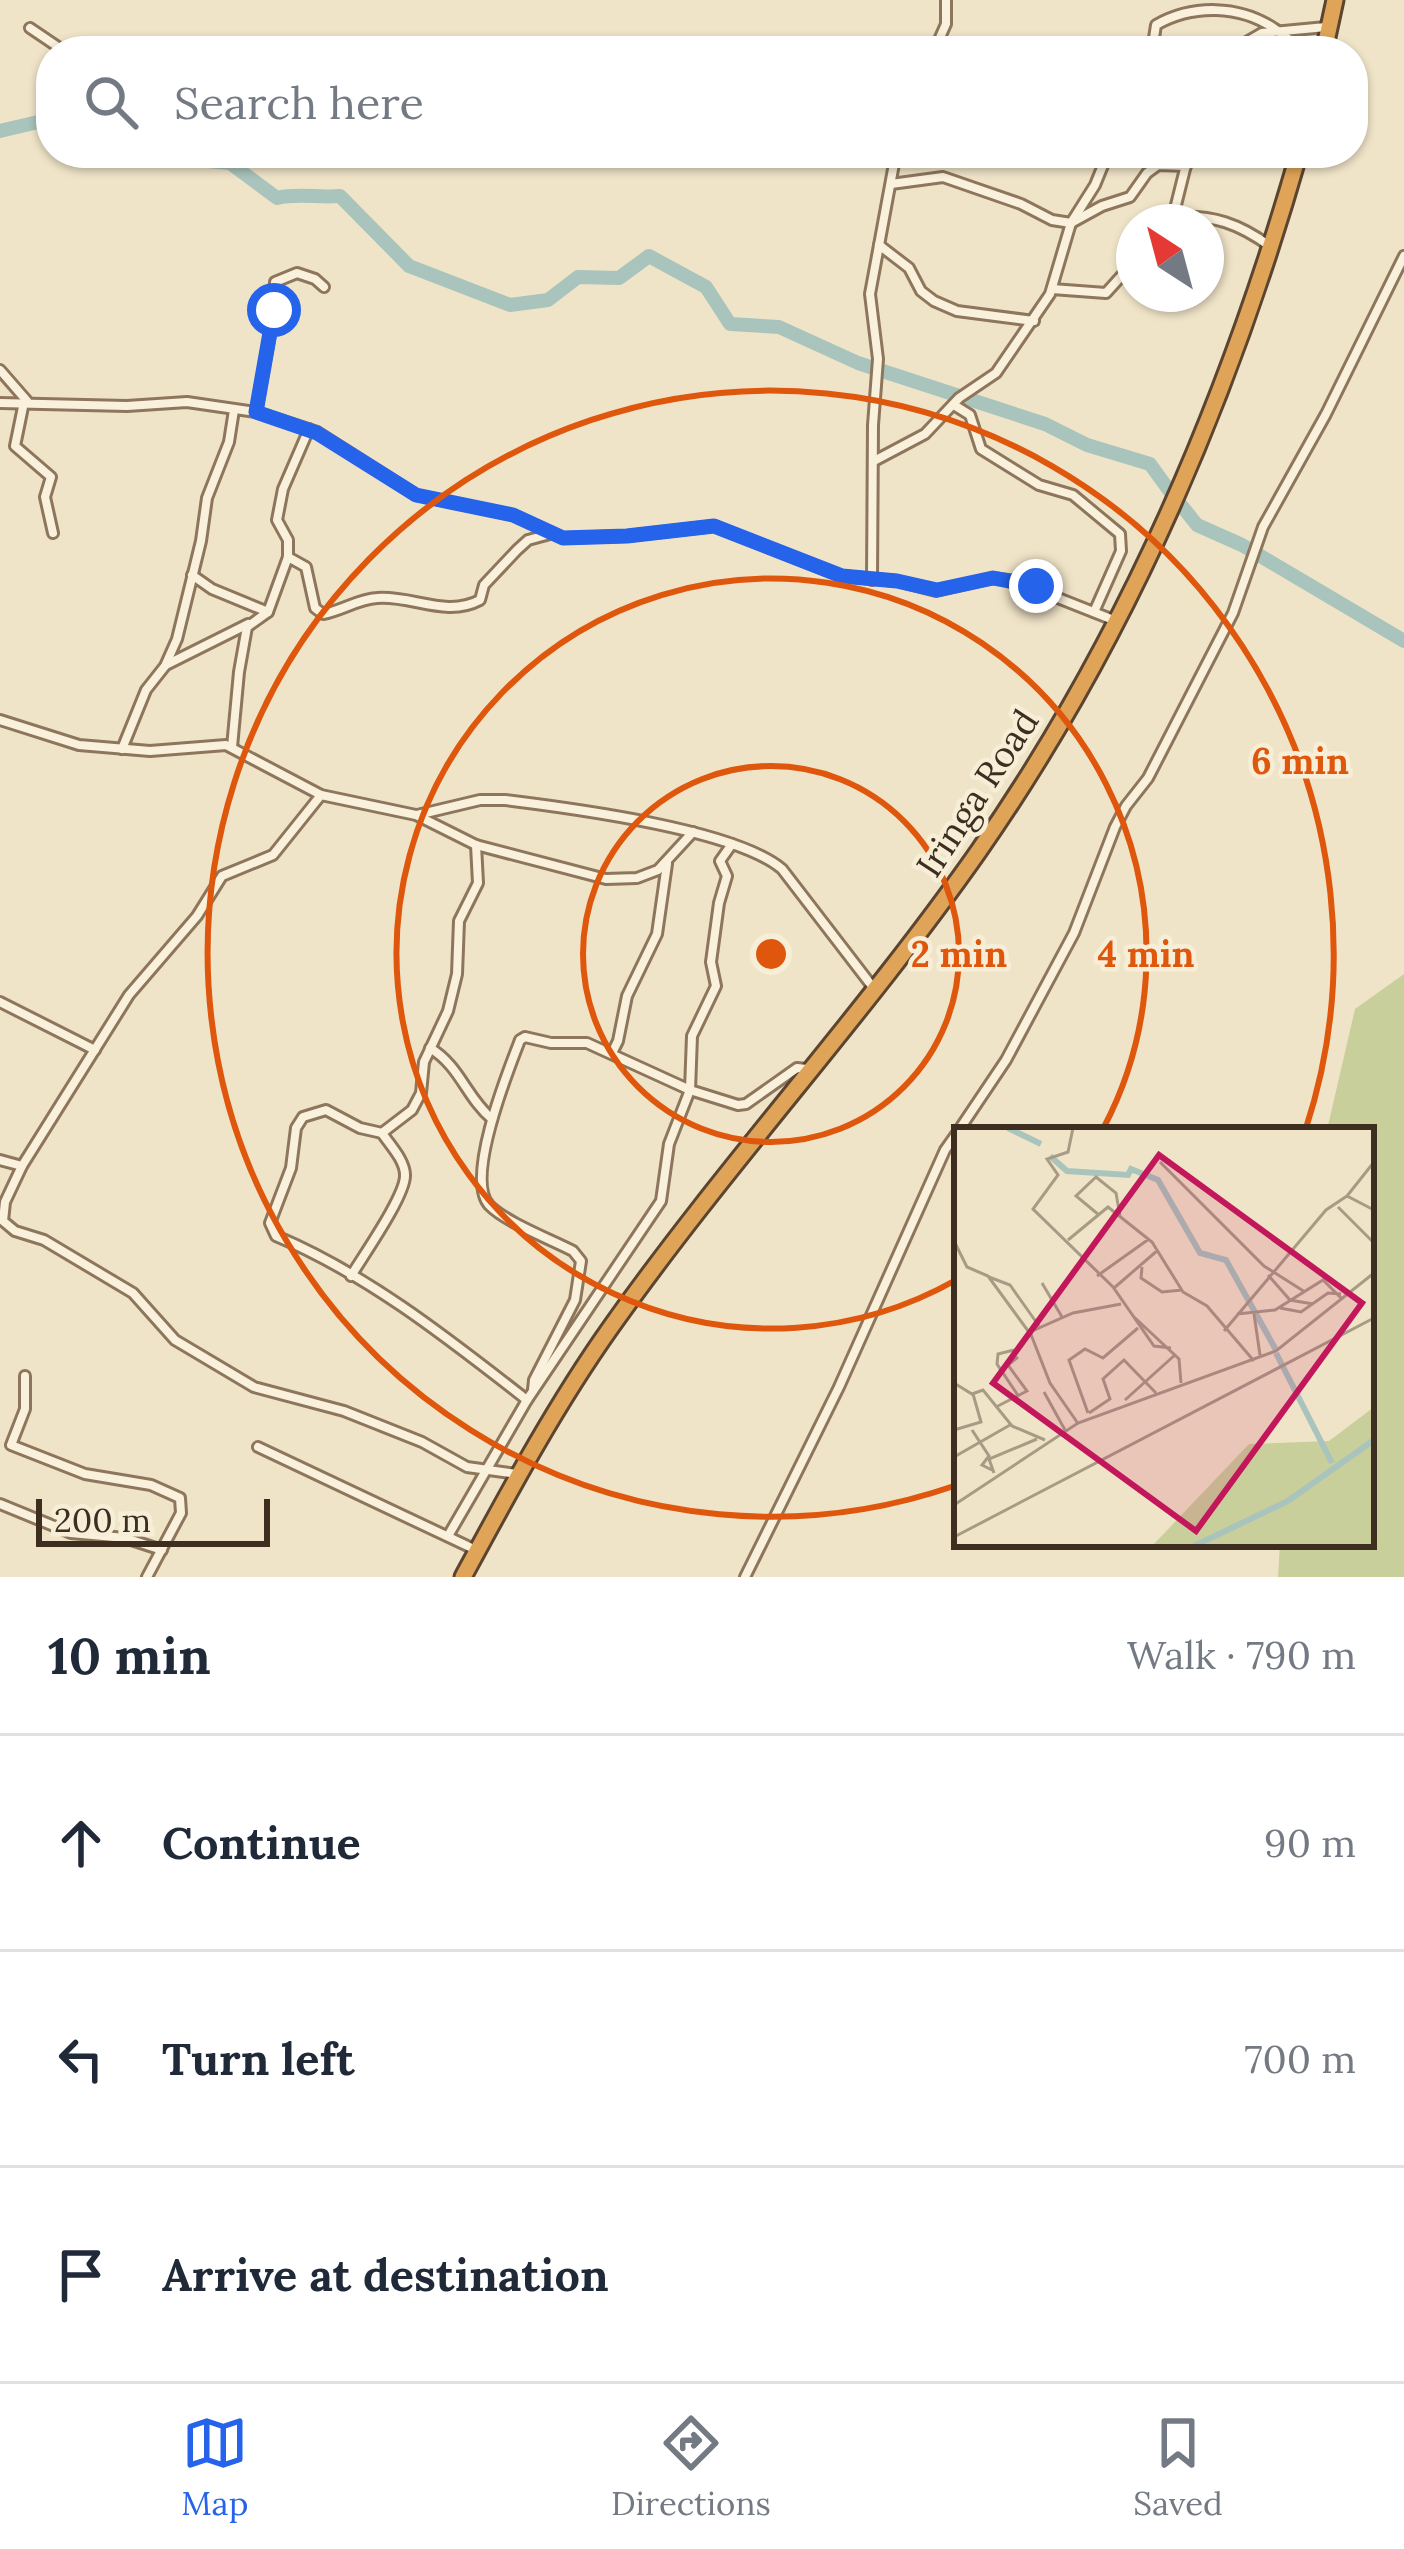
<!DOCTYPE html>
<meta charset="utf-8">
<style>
:root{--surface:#fff;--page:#f6f6f7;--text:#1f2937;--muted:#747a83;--line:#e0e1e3;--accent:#2563eb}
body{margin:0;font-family:Lora,serif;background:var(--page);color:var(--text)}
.compass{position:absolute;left:1116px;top:204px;width:108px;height:108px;border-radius:50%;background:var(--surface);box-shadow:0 3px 9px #0004;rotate:324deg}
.scale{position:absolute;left:36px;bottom:30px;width:234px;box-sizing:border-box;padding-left:12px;border:6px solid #3d2e20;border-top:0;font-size:33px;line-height:42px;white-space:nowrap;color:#3d2e20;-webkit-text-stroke:9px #f7eed8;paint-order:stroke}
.stop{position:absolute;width:36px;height:36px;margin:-27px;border:9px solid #2563eb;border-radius:50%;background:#fff}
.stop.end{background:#2563eb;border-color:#fff;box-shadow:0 3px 12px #0008}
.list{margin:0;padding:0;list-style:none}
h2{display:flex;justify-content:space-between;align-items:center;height:156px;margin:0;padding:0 48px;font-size:51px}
h2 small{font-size:39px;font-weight:400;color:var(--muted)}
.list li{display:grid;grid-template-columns:78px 1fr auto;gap:36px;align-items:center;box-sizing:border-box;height:216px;padding:0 48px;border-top:3px solid var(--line)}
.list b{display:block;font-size:45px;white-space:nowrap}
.list em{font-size:39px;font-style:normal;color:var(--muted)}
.icon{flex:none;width:66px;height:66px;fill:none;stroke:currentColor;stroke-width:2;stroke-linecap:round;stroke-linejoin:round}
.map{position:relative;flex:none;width:1404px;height:1577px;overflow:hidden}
.search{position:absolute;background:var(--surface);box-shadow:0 3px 9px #0004;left:36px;right:36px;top:36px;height:132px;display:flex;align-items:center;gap:30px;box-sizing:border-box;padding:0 42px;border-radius:48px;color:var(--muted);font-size:45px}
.sheet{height:804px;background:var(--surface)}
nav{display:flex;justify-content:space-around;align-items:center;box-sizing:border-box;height:168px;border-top:3px solid var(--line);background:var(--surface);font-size:33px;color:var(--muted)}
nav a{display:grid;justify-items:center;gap:6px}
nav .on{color:var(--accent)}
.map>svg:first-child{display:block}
.green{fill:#c9cf9b}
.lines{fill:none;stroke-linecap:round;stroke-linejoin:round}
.river{stroke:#a9c4bc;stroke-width:14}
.street-casing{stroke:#8d765c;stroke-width:14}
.highway-casing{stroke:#5b4430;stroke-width:21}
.street{stroke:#faf1dc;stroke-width:8}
.highway{stroke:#e0a458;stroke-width:15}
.route{stroke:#2563eb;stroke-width:15}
.ring{fill:none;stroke:#df570d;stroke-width:6}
.labels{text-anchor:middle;stroke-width:9;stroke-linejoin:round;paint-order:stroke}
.street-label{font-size:36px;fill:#3d2e20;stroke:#f7eed8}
.inset-river{fill:none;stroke:#a9c4bc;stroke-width:6}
.inset-road{fill:none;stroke:#a89b85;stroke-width:3}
.view{fill:#c2185b;fill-opacity:0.15;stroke:#c2185b;stroke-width:6}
.inset-edge{fill:none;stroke:#3d2e20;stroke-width:6}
.centre{fill:#df570d;stroke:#f7eed8;stroke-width:6}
.ring-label{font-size:36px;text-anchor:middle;font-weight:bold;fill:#df570d;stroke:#f7eed8;stroke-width:9;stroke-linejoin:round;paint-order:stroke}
</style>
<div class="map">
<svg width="1404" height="1577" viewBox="0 0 1404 1577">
<rect width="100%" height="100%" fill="#f0e4c8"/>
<path class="green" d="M1404,974V1577H1278L1280,1544H1371V1130H1327L1355,1009Z"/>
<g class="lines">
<g class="river">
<path d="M0,131L51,119"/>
<path d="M156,153L164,157L230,163L277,198C298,193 318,198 340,196L409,266L510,305L548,300L578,277L619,278L649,256L706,287L730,324L779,327L858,363L1045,424L1087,445L1150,464L1171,493"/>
<path d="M1181,505L1197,525L1242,545L1404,641"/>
</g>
<g class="street-casing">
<g id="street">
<path d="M30,28L64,51"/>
<path d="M934,51L946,24V0"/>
<path d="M1152,51L1156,25C1193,4 1240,5 1275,29C1286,36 1294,45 1306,51"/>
<path d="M1231,51L1262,33L1326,27"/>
<path d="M834,153H850"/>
<path d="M994,153L1018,158L1028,153"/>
<path d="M891,184L943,177L1021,204L1052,220L1071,223L1102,206L1130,197L1147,173L1158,165L1186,166"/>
<path d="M1174,217C1212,214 1240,224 1271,247"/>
<path d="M1172,221L1189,153"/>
<path d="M879,245L909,268L921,291L934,301L957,311L1034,321"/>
<path d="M1052,289L1106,293L1134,262"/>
<path d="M0,370L27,401"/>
<path d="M24,402L15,446L51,477L45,497L53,533"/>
<path d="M0,403L127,406L187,402L256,412L317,432L416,495L513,515L563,538L627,536L714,526L841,576L897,581L936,591L993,578L1015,581L1116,621"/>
<path d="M954,405L970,415L981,449L1039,485L1073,495L1120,534L1121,551L1094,612"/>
<path d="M256,412L274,311L275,282L297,273L315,279L324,287"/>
<path d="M874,461L925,434L959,398L996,373L1050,294L1071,223L1095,185L1108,153"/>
<path d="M288,557L306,567L315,608L323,614C341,611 358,599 377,598C412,595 446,618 480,600L484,585L517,550L528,540L550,534"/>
<path d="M192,575L212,589L268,612"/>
<path d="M872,580L873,425L878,359L870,294L896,153"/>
<path d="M166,665L248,624"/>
<path d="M0,720L79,745L150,751L226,745L321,795L416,815L476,845L606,879L637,878L658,870L693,832"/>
<path d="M232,747L239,672L247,627L268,612L288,557V540L277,520L283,489L309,429"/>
<path d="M122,749L146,690L165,666L177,639L201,541L207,498L229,442L234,410"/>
<path d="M321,795L273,855L222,876L197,916L129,995L22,1166L5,1202L3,1221L15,1231L44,1240L133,1293L175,1340L254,1387L344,1411L422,1442L467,1467L517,1474"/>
<path d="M417,815L480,800H505C570,808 735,829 782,869L875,990"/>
<path d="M476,845L478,883L459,921L457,974L448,1011L424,1062L421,1093L412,1110L382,1133L360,1128L326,1110L303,1117L296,1128L291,1168L270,1223L276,1236C367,1274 450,1340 527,1400"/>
<path d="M0,1002L95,1050"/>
<path d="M430,1048C460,1066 466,1097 492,1119"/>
<path d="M612,1053L618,1041L627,996L657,934L667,864"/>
<path d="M959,1130L1006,1060L1074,933L1115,827L1126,806L1148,778L1233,613L1263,527L1326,414L1404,256"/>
<path d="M0,1160L22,1166"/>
<path d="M351,1276C363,1256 406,1195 405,1175C405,1160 389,1144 382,1133"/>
<path d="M25,1376V1409L11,1445L85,1474L151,1485L180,1498L181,1513L147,1577"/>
<path d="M533,1390L534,1380L575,1300L581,1261L573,1251C552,1240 505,1222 489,1205C465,1178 508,1071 520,1040L525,1037L551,1043H587L690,1090L738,1105L746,1104L797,1068L807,1069"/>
<path d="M258,1447L476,1550"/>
<path d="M0,1504L71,1533L125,1538L162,1550"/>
<path d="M448,1536L527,1400L661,1201L669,1144L690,1090L692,1036L716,986L711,962L719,903L727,876L720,861L732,844"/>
<path d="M745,1577L839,1387L945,1150L957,1133"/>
</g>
</g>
<g class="highway-casing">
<g id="highway">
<path d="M1324,51L1335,0"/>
<path d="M463,1577C509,1492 555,1406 611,1327C727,1163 863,1016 978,852C1126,640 1228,401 1299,153"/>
</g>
</g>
<use href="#street" class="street"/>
<use href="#highway" class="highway"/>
</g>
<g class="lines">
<path class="route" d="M274,310L256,412L317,433L416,495L513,515L563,538L627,536L714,526L842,576L897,581L937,590L993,578L1036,586"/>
</g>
<g class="ring">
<circle cx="771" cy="954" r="188"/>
<path d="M956 1280A375 375 0 1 1 1104 1127"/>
<path d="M954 1486A563 563 0 1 1 1306 1128"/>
</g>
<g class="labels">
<g class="street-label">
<text transform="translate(977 793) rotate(-57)" y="13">Iringa Road</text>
</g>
</g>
<g transform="translate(954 1127)">
<rect width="420" height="420" fill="#f0e4c8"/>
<path d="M420,280V419H198L295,317L375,314Z" fill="#c9cf9b"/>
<path class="inset-river" d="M54,1L87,17M96,29L113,44L174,48L177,42L204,53L246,126L272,133L322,223M322,226L378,336M240,419L334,374L420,313"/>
<path class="inset-road" d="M119,1L114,25L93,32L104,48L79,82L159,160L200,219L217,221M206,35L310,139L351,165M393,69L420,35M384,80L419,115M145,88L122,69L142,50L162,66L166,89M114,113L154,80L198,115L229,165L253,179L300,234M0,114L13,140L34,149L77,208M188,140L187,151L208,165L228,163M314,148L336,173L359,177M143,149L195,112M35,150L56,158L85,199M88,156L108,190M160,161L204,123M326,181L347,185L374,166L387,167M283,187L321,183L369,153L388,172M300,187L306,228M180,190L225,232L227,256M270,204L372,83L393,69L420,83M60,223L44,227L43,237L65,270M0,256L18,267L29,263L58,299L91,313M90,265L111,303M171,273L222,227M42,280L73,264L54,238L64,230M134,286L115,233L131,222L149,231L184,201M135,286L156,272L149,252L170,233L202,266M123,295L96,256L76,205L119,186L167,177M0,303L27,295L19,267M18,303L35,329L28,338L38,343M0,330L56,298M40,346L35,332L83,312M0,378L124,296L322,224L420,146M0,410L420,191"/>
<path class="view" d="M205,28L408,176L242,404L39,256Z"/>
<rect width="420" height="420" class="inset-edge"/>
</g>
<circle cx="771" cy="954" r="18" class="centre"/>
<g class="ring-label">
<text x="1300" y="774">6 min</text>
<text x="959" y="967">2 min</text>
<text x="1146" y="967">4 min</text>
</g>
</svg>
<svg class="compass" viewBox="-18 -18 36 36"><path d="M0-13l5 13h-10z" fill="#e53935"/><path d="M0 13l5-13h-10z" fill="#747a83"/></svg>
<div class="scale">200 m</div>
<div class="stop" style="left:274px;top:310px"></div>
<div class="stop end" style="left:1036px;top:586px"></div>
<div class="search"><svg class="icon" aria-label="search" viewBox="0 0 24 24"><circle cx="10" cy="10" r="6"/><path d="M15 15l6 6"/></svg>Search here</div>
</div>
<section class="sheet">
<h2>10 min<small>Walk · 790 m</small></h2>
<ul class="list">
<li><svg class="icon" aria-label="ahead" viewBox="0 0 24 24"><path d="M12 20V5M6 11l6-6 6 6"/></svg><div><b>Continue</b></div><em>90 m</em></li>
<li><svg class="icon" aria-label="left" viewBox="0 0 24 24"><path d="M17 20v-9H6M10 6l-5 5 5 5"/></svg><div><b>Turn left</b></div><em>700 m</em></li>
<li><svg class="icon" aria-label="arrive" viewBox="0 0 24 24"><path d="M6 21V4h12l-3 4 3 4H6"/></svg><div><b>Arrive at destination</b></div></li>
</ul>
</section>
<nav>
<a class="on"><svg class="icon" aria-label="map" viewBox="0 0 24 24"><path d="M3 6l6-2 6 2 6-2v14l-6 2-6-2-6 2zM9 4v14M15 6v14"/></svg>Map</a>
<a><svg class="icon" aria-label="directions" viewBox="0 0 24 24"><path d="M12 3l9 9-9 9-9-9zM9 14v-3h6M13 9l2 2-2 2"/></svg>Directions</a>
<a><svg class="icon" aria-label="saved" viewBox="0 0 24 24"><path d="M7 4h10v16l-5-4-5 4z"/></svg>Saved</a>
</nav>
